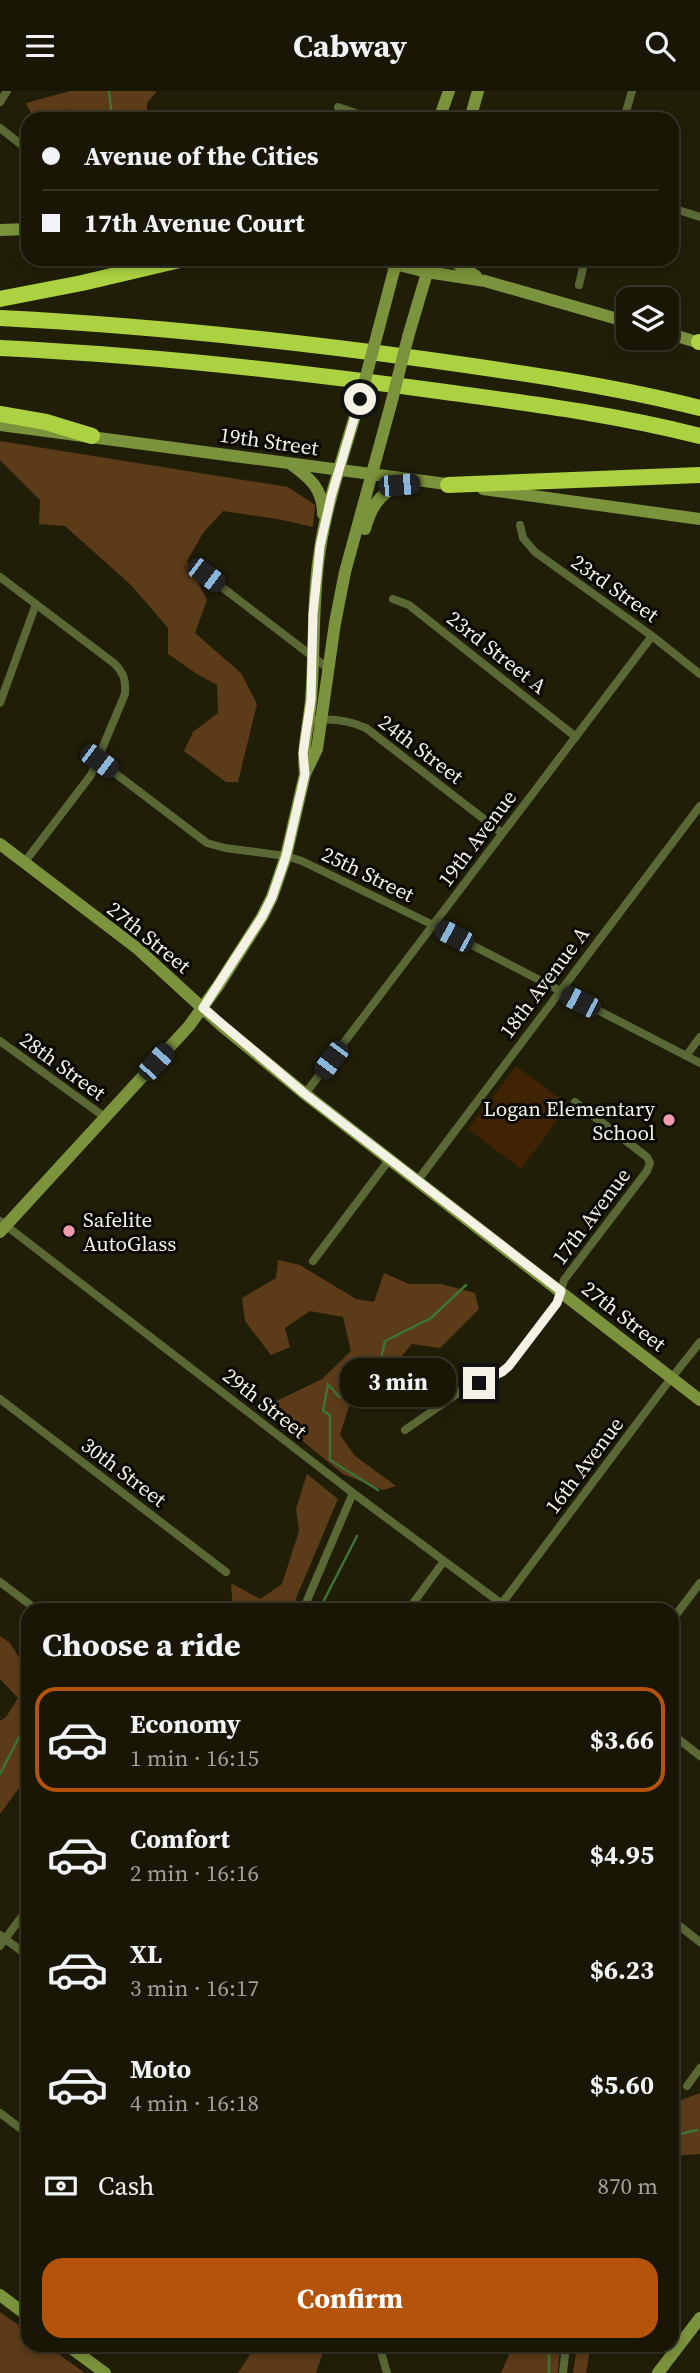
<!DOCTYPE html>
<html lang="en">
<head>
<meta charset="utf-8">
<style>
  body { margin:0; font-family:"Source Serif 4",serif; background:#221f10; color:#f1f3f6; height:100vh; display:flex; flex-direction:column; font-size:26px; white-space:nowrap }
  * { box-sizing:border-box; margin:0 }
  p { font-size:23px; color:#9f9f9b }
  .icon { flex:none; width:38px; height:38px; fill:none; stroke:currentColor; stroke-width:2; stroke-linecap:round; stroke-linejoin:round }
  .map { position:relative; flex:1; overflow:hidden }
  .side { position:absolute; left:21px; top:1512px; width:658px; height:749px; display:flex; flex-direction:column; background:#191606; border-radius:21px; box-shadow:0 4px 10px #0003,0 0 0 2px #373528 }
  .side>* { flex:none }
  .hud { position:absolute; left:21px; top:21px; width:658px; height:154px; border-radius:21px; box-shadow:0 4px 10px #0003,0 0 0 2px #373528; display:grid; align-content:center; height:154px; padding:0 21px; background:#191606 }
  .buttons { position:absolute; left:616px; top:196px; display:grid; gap:14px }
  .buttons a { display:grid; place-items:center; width:63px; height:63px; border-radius:14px; background:#191606; box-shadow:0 4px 10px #0003,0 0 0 2px #373528; font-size:35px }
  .end { position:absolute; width:32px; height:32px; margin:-16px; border:9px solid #f3f2e4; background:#111; box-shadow:0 0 0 4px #111 }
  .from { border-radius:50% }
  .bubble { position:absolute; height:49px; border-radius:21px; background:#191606; box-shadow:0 4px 10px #0003,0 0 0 2px #373528; font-size:23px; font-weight:700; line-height:49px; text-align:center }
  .car { position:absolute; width:21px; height:42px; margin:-21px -10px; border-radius:9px; box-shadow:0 0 5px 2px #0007; background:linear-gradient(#222 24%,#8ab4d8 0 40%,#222 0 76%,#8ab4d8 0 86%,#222 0) }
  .hud b { display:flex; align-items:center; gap:24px; height:66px; font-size:26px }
  .hud b+b { border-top:2px solid #373528 }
  .hud i { width:18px; height:18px; background:#f1f3f6 }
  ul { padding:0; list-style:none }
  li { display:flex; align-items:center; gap:21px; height:105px; margin:0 14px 10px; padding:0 7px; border:4px solid transparent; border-radius:21px }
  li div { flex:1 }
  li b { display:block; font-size:26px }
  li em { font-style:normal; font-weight:700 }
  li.on { border-color:#b45309 }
  li>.icon { width:63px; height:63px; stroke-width:1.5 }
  h2 { padding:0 21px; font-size:32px; line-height:84px }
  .pay { display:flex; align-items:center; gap:18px; height:77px; padding:0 21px; font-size:26px }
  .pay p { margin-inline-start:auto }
  .primary-button { display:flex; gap:14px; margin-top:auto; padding:14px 21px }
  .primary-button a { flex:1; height:80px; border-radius:21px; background:#b45309; color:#fff; font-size:28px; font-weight:700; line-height:80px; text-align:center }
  header { display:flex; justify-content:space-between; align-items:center; height:91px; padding:0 21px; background:#191606; font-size:32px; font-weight:700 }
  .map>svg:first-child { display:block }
  .green { fill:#3f2302 }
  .forest { fill:#5c3b19 }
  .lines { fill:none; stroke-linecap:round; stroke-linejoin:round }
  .stream { stroke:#3c7537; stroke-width:2.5 }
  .street { stroke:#596835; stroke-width:8 }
  .secondary { stroke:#7b933c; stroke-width:12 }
  .highway { stroke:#acd141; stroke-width:16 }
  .secondary-bridge { stroke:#7b933c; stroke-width:12 }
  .route { stroke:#f3f2e4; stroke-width:9 }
  .poi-dot { fill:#f29aad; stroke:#090802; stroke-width:2.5 }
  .labels { text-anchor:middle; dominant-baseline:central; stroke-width:6; stroke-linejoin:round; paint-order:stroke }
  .street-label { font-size:21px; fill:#f3f2e4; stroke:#090802 }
  .poi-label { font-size:21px; fill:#f3f2e4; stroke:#090802; text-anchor:end }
</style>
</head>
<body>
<header><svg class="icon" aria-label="menu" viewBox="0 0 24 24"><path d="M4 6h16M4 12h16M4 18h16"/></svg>Cabway<svg class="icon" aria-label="search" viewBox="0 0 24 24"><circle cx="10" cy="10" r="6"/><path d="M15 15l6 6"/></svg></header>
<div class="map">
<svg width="700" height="2282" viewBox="0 0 700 2282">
  <rect width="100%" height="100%" fill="#211e08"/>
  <path class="green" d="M516,975l53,39 -48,64 -53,-40z"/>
  <path class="forest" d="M70,0h87l-10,12v16h-69l-8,-10 -23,10h-13l-8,-16z
    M0,350l288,46 27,18 -2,22 -36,-8 -54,-8 -20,22 -16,28 20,39 -12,33 46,40 16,31 -19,78h-12l-42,-31 9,-19 25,-19 -1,-28 -20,-11 -29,-20v-26l-36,-42 -67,-60 -26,-2 1,-24 -40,-40z
    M278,1169l22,5 56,34 18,3 10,-29 25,11h32l34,9 4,16 -39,39 -28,-4 -26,30 -36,29 -10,32 15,21 41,30 -13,4 -40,-16 -81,-66 60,-29 29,-28 -8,-34 -33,-6 -25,17 5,19 -19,8 -26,-34 -3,-23 34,-20z
    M307,1383l31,25 -47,111h-58l-2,-27 29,16 22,-15 17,-53 -3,-22z
    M0,1545l10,7 18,29v90l-9,26 -19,26v-93l6,-4 12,-19 -18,-19z
    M700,2002v61l-28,2v-56l4,2z
    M0,2221l28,20v13h18l39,28h-85z
    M256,2254h65l1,10 -6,18h-78z
    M513,2254h47l-2,28h-57z
    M577,2254h14l-5,28h-13z"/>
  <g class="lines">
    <path class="stream" d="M109,0l3,28
      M378,1399l-48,-30v-45l-7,-4 5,-27 11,13 27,-32 14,-3 5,-21 46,-23 35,-33
      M319,1519l38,-74
      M0,1683l28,-54
      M672,2045l25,-6
      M549,2282v-28"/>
    <path class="street" d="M0,11l7,-11
      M338,16l35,12
      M624,28l8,-28
      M0,37l28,22
      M672,117l28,9
      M579,194l6,-26
      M520,434l3,13 12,14 117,84 48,38
      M206,484l123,94
      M0,486l115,87c9,10 11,16 10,30l-34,81 -67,88
      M393,508l16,6 167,132
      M0,612l36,-99
      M308,630c19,-3 40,-1 58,7l136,105
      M99,670l108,82 18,5 61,8 16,5 131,64 267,138
      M0,950l106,77
      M686,965l14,-19
      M305,1003l347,-458
      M418,1089l282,-374
      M0,1130l353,272 157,117
      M313,1170l76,-101
      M0,1308l226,173
      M405,1339l56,-39 45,-22 51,-66 7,-23 83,-109 3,-8 -3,-6 -72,-55
      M0,1491l37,28
      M303,1519l50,-117
      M408,1519l36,-49
      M497,1519l165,-220 38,-48
      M672,1529l28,-37
      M672,1643l28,22
      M672,1829l28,22
      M0,1844l28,21
      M0,1855l28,-38
      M687,1995l13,-18
      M0,2022l28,21
      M379,2254l8,28
      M563,2282l3,-28"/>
    <path class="secondary" d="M439,28l10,-28
      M470,28l8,-28
      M0,139l28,-1
      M374,168l53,13 58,9 143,41
      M450,168l26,17
      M378,240l19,-72
      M667,242l33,10
      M408,246l23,-78
      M0,334l454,60
      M292,374c18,13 31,24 31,49
      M483,398l217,30
      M365,438c7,-26 19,-43 48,-45
      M305,682c-3,-27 4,-48 6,-74 4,-51 1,-100 9,-150 8,-51 26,-101 40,-150
      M0,753l138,105 84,77 83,68 395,306
      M0,1141l189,-206 29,-40 44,-69 10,-20 14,-41 19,-82 12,-25 18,-126 10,-51 46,-168
      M0,2204l28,21
      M67,2254l38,28
      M658,2282l42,-55"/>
    <path class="highway" d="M0,208l82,-16 102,-24
      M0,227c141,7 283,22 423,41 93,13 186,26 277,49
      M699,251h1
      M0,257c147,7 293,23 438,43 88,12 176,23 262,45
      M0,323l46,8 46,14
      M448,394l252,-10"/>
    <path class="secondary-bridge" d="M360,308l18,-68
      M391,313l17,-67"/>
  </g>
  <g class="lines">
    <path class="route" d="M360,308l-29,98 -11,49 -7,68 -2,86 -8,53 2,21 -19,82 -14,41 -10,20 -59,91 102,86 256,197 -4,12 -48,63 -7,6 -23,11"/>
  </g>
  <g class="poi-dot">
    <circle cx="669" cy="1029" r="7"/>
    <circle cx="69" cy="1140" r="7"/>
  </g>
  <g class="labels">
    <g class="street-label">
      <text transform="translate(269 350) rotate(8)">19th Street</text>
      <text transform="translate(615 497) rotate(35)">23rd Street</text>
      <text transform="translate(497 561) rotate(38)">23rd Street A</text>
      <text transform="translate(421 658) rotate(37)">24th Street</text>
      <text transform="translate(477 747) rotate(-53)">19th Avenue</text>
      <text transform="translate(368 783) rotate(26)">25th Street</text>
      <text transform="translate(149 846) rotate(39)">27th Street</text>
      <text transform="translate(544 891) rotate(-53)">18th Avenue A</text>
      <text transform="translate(63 975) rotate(36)">28th Street</text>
      <text transform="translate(591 1125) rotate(-53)">17th Avenue</text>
      <text transform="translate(624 1225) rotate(38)">27th Street</text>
      <text transform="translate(265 1312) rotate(38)">29th Street</text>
      <text transform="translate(584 1374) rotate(-53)">16th Avenue</text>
      <text transform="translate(124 1381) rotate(37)">30th Street</text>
    </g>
    <g class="poi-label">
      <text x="655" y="1017">Logan Elementary<tspan x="655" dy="24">School</tspan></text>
      <text x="83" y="1128" text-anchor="start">Safelite<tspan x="83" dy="24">AutoGlass</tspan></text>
    </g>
  </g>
</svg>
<div class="buttons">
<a><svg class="icon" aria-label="layers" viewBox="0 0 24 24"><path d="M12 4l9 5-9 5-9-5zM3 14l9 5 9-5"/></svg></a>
</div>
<i class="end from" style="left:360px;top:308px"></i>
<i class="end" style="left:479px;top:1292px"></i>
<div class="bubble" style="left:340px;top:1267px;width:116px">3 min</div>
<i class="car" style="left:399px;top:394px;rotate:85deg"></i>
<i class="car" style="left:206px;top:484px;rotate:127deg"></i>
<i class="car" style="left:99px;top:670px;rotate:127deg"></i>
<i class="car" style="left:454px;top:845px;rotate:298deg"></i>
<i class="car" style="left:580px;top:911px;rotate:297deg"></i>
<i class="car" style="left:331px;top:969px;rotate:217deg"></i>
<i class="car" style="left:156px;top:971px;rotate:42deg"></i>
<div class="hud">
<b><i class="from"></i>Avenue of the Cities</b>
<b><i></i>17th Avenue Court</b>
</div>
<section class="side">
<h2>Choose a ride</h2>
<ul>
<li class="on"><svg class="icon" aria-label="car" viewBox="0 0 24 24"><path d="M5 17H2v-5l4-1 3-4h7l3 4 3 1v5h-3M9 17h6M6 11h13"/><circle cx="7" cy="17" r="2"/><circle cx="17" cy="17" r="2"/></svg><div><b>Economy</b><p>1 min · 16:15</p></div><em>$3.66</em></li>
<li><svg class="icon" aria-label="car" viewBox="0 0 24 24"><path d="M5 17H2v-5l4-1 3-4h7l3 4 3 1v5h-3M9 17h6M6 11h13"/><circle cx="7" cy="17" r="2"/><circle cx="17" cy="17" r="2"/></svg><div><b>Comfort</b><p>2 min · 16:16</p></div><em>$4.95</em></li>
<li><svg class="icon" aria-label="car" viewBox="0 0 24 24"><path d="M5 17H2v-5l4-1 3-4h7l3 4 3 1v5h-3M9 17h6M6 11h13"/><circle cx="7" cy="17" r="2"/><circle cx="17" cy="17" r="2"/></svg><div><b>XL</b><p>3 min · 16:17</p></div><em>$6.23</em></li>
<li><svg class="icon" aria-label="car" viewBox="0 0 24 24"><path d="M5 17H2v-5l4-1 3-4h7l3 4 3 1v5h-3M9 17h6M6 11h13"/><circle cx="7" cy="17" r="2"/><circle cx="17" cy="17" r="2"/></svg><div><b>Moto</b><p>4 min · 16:18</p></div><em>$5.60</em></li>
</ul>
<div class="pay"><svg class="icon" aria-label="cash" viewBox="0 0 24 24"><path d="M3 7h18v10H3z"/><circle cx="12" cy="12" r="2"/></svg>Cash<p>870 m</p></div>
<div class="primary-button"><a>Confirm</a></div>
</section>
</div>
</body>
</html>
